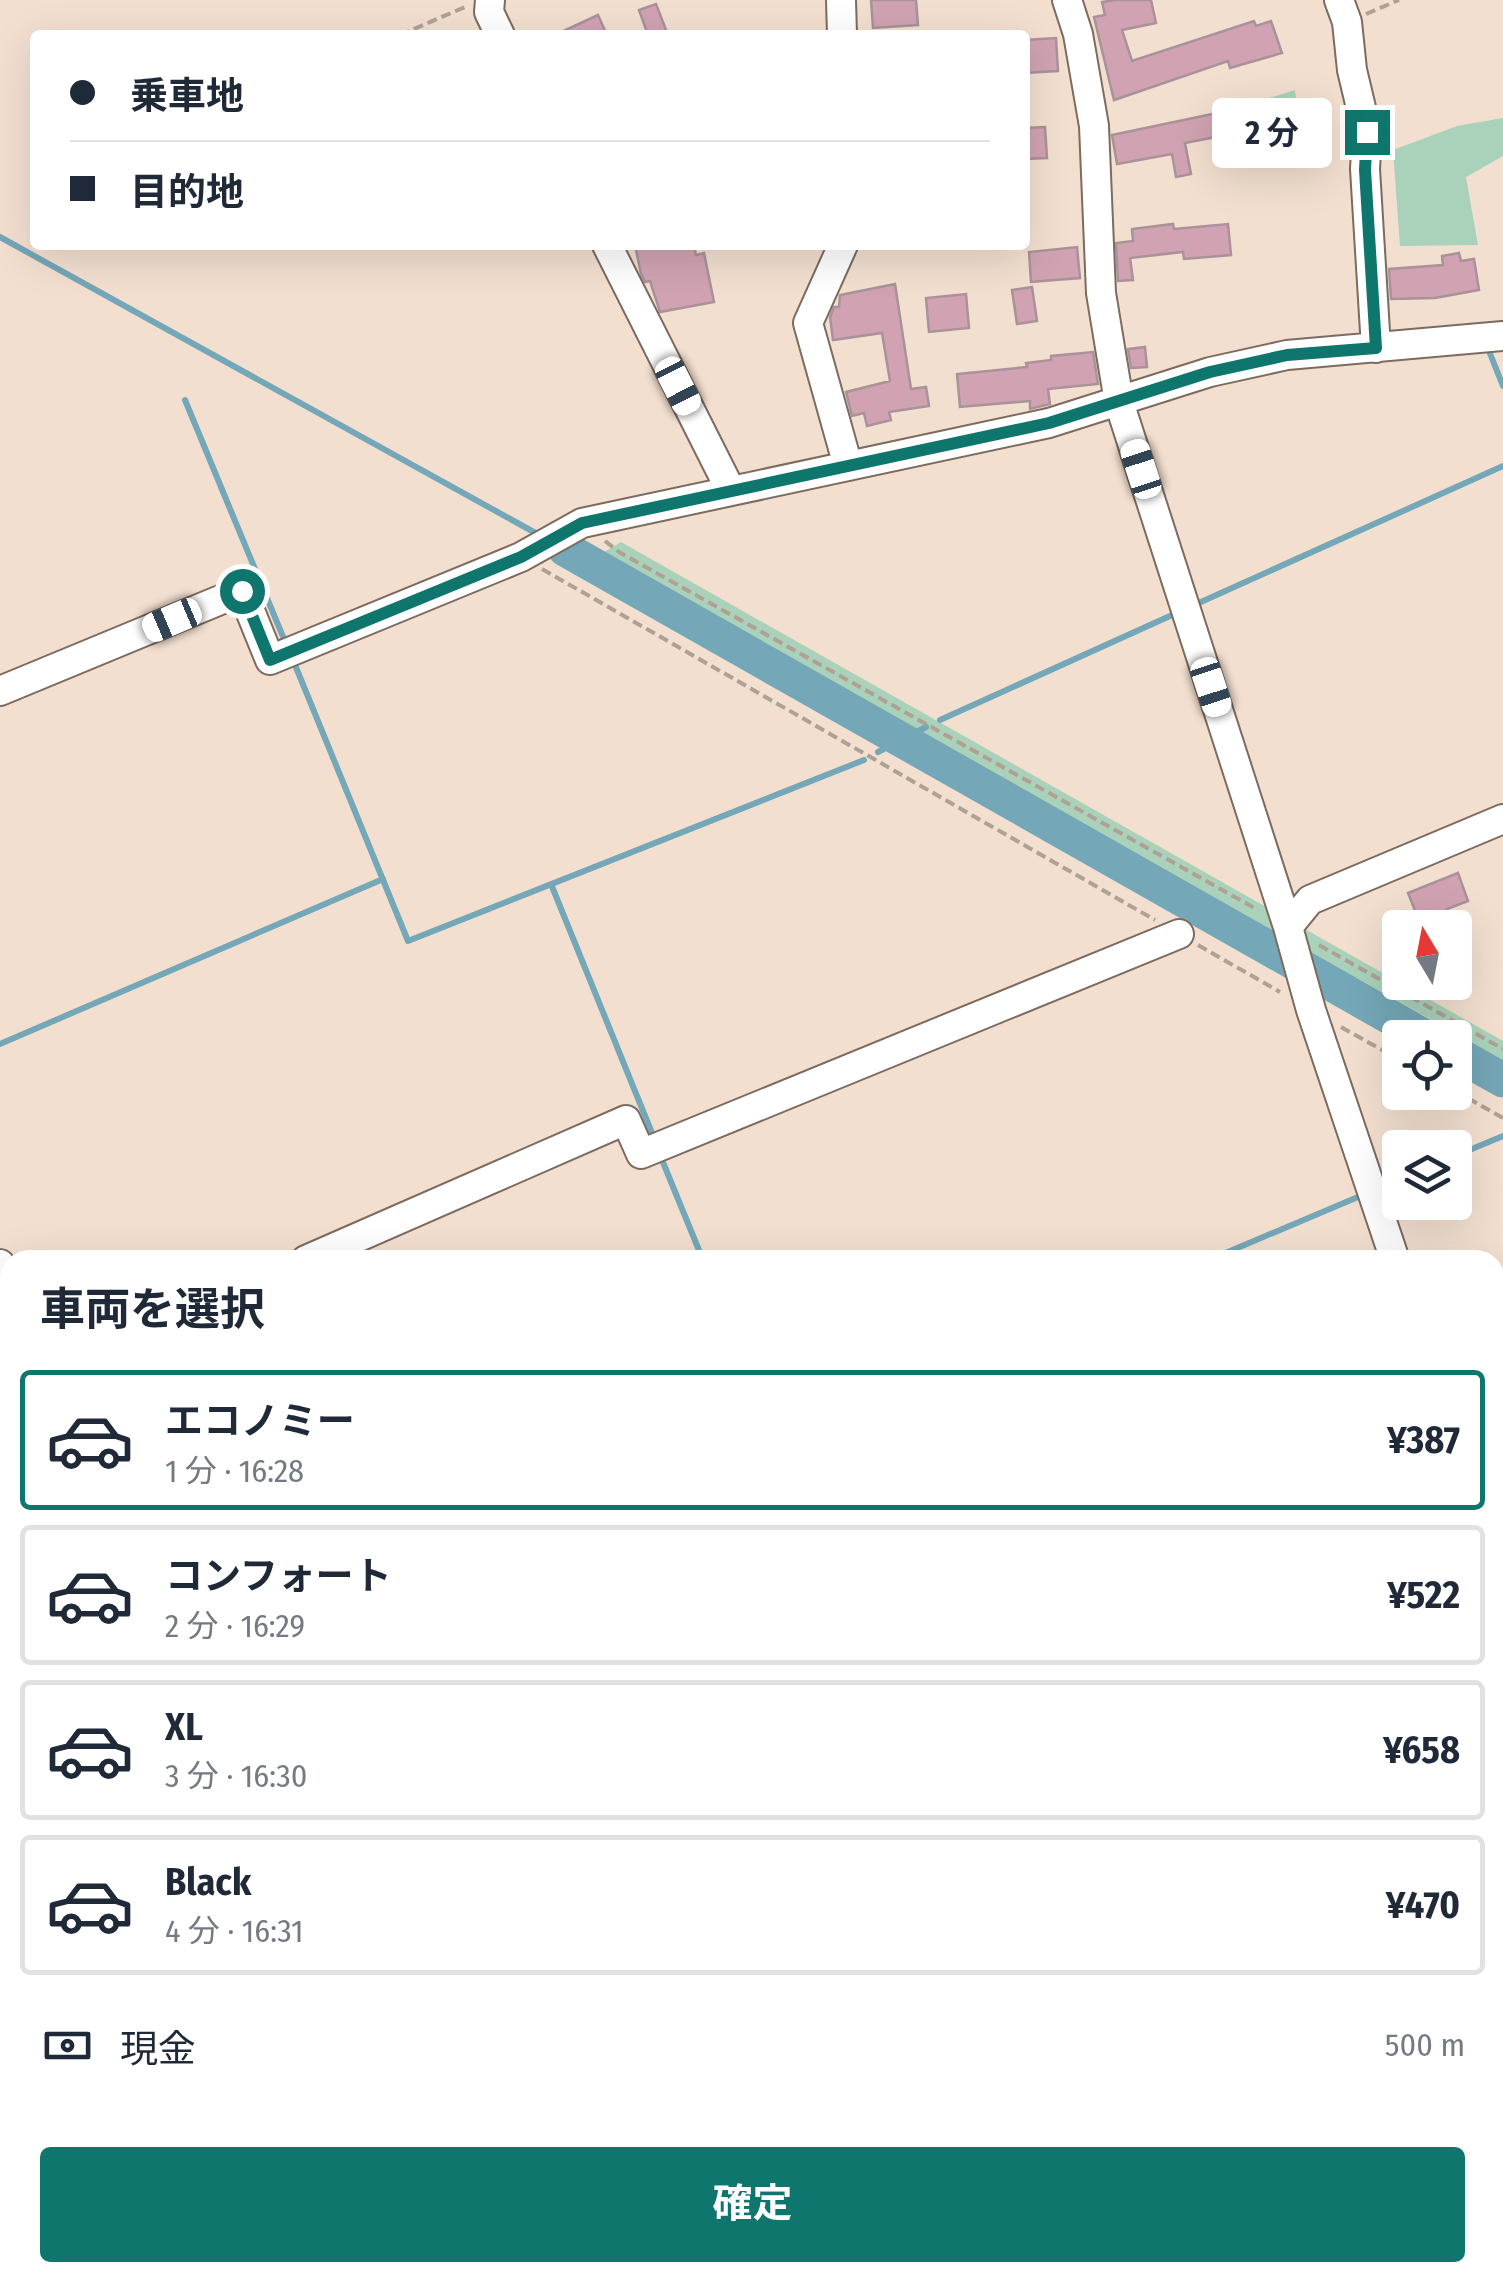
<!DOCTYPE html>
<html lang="ja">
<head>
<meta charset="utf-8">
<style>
  body { margin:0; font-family:"Fira Sans Condensed","Noto Sans JP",sans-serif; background:#f2f2f3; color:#1f2937; height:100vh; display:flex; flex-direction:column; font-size:38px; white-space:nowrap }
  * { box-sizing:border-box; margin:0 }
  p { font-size:32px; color:#747a83 }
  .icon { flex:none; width:55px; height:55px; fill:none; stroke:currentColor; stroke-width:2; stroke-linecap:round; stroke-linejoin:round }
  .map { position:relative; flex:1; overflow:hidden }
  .details { position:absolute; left:0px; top:1250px; width:1505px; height:1032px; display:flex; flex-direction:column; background:#fff; border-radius:30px 30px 0 0; box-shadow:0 10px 40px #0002 }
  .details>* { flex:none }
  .banner { position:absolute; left:30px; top:30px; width:1000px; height:220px; border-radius:10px; box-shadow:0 10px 40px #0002; display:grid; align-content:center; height:220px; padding:0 40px; background:#fff }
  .needle { width:65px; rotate:350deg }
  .fabs { position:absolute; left:1382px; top:910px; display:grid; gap:20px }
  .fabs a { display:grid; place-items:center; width:90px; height:90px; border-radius:10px; background:#fff; box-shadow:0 10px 40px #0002; font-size:50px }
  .end { position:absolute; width:45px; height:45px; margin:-22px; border:12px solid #0f766e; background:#fff; box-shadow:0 0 0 5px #fff }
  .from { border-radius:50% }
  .bubble { position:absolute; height:70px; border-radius:10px; background:#fff; box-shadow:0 10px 40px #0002; font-size:32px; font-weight:700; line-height:70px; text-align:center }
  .car { position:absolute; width:30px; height:60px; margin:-30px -15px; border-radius:12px; box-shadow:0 0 8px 2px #0007; background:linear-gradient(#fff 24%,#345 0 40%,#fff 0 76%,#345 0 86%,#fff 0) }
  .banner b { display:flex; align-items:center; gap:35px; height:95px; font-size:38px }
  .banner b+b { border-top:2px solid #e0e1e3 }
  .banner i { width:25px; height:25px; background:#1f2937 }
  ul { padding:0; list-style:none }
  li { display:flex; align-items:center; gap:30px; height:140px; margin:0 20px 15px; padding:0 20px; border:5px solid #e0e1e3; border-radius:10px }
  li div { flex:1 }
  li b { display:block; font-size:38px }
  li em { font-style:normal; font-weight:700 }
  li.on { border-color:#0f766e }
  li>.icon { width:90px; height:90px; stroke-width:1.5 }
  h2 { padding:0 40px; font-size:45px; line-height:120px }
  .pay { display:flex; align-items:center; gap:25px; height:110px; padding:0 40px; font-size:38px }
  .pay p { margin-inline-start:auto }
  .button { display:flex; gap:20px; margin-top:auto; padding:20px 40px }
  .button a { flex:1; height:115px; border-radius:10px; background:#0f766e; color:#fff; font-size:40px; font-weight:700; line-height:115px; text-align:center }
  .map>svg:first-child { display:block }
  .green { fill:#aad2bb }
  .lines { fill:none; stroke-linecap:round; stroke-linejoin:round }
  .stream { stroke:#74a7b7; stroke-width:6 }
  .river { stroke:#74a7b7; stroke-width:35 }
  .building { fill:#d1a3b2; stroke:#a99299; stroke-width:2.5 }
  .minor-casing { stroke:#7c6b5e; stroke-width:32 }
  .path { stroke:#b0a195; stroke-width:4; stroke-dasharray:10 5; stroke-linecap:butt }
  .minor { stroke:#fff; stroke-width:28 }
  .route { stroke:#0f766e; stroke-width:12 }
</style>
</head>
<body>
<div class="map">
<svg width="1503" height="2281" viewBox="0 0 1503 2281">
  <rect width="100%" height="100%" fill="#f2dfd0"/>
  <path class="green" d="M1295,90l6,54 -24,9 -8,-55z
    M1503,118v38l-37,21 12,68 -78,1 -7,-96 64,-24z
    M621,542l882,499v19l-902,-506z"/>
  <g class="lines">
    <path class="stream" d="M0,237l541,299
      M1489,351l14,35
      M185,400l101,244
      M1192,606l311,-140
      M293,660l115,281 456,-181
      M940,720l241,-109
      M878,752l48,-25
      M551,884l103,254
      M0,1044l383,-165
      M660,1155l43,105
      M1455,1156l48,-20
      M1381,1187l19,-8
      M1209,1260l156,-66
      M0,1744l10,-4
      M0,2099l10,24
      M73,2272l4,9
      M620,2272l4,9"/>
    <path class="river" d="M565,549l862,489
      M1455,1053l48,27"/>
  </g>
  <path class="building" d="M871,0h45l2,25 -45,3z
    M1115,0h36l5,23 -34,7 10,31 122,-40 2,5 15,-5 11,32 -52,15 -2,-7 -114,39 -20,-83 11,-2 -3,-13z
    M656,4l12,31h-20l-9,-25z
    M598,15l9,20h-52z
    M1056,38l2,33 -33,2v-33z
    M1217,113l4,23 -36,7 6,31 -15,3 -4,-23 -55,10 -5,-29z
    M1045,127l2,31 -22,1v-31z
    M1173,224l1,5 54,-5 3,31 -47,4 -1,-7 -53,6 3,22 -15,1 -2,-38 17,-2 -1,-12z
    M635,245h59l2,10 8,-2 10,49 -54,10 -10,-31 -5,1 -4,-8z
    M1077,247l3,31 -49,4 -2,-30z
    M1459,253l2,8 13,-2 5,31 -44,8 -44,1 -2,-30 54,-4 -1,-9z
    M895,284l16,105 15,-2 3,19 -40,6 2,8 -24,6 -3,-13 -12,3 -6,-24 44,-11 -8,-48 -49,7 -3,-23 4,-10h5l1,-12z
    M1032,287l5,34 -20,3 -5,-34z
    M966,294l3,34 -40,4 -3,-34z
    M1145,347l2,20 -16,1 -3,-19z
    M1093,352l5,32 -50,5 2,15 -20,5v-8l-70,6 -3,-33 70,-7 -1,-4 25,-3v-4z
    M1458,873l10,28 -21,8 7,19h-32l-14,-35z"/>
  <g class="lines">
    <g class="minor-casing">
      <path id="minor" d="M490,0l-1,12 11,23
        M841,0l1,35
        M1067,0l11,34 16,92 7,167 18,109 169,525 23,83 84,250
        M1339,0l8,22 5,48 15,63 -2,36 11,179
        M607,245l124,246
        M843,245l-35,78 40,143
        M0,691l242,-100 28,69 251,-103 61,-34 467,-100 161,-51 77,-17 216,-19
        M1288,927l22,-27 193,-81
        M306,1260l320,-140 15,34 538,-220
        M0,1264l10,28
        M0,1394l10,-5
        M1495,1473l8,-3
        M0,1560l10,-3
        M1495,1561l8,23
        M0,1726l10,-5
        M0,2089l10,-4
        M1503,2143l-8,3 8,18
        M412,2272l4,9
        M1165,2281l21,-9"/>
    </g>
    <path class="path" d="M1366,14l33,-14
      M400,35l65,-28
      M605,541l14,11 639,358
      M542,569l613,351
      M1198,945l82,47
      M1319,945l184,104
      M1341,1027l59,33
      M1455,1091l48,27"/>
    <use href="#minor" class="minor"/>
  </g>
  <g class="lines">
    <path class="route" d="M242,591l28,69 251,-103 61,-34 467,-100 161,-51 77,-17 89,-7 -11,-178 2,-38"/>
  </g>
</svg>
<div class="fabs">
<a><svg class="needle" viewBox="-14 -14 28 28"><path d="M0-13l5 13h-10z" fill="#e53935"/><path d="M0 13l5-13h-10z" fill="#747a83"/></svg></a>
<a><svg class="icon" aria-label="locate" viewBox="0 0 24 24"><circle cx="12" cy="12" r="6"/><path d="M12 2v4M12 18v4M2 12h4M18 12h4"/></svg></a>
<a><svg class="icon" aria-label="layers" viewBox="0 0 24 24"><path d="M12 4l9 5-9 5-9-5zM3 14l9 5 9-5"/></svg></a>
</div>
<i class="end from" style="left:242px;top:591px"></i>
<i class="end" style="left:1367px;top:132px"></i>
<div class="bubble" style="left:1212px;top:98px;width:120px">2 分</div>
<i class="car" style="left:678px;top:386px;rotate:153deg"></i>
<i class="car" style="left:1141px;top:469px;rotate:342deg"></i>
<i class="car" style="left:172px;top:620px;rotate:247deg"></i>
<i class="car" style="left:1211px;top:687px;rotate:162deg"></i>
<div class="banner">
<b><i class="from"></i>乗車地</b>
<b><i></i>目的地</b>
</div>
<section class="details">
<h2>車両を選択</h2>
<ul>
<li class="on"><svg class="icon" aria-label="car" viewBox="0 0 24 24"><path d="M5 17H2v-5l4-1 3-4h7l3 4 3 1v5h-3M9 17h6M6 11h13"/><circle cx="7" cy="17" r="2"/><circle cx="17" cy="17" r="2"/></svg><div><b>エコノミー</b><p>1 分 · 16:28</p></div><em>¥387</em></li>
<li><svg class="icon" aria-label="car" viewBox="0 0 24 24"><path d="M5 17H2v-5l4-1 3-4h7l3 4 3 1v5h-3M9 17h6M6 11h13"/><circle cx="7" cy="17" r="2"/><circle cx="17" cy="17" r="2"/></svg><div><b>コンフォート</b><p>2 分 · 16:29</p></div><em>¥522</em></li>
<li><svg class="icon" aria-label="car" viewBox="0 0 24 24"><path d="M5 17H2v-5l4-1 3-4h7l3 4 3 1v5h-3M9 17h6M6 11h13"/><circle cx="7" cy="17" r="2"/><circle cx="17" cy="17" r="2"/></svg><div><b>XL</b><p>3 分 · 16:30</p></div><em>¥658</em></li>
<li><svg class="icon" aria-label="car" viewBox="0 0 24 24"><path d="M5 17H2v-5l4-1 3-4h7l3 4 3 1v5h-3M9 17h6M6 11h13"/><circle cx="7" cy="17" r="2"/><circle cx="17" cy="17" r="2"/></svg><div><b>Black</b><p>4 分 · 16:31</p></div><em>¥470</em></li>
</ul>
<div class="pay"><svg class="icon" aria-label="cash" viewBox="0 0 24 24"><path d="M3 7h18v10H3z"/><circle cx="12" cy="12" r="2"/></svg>現金<p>500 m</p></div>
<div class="button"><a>確定</a></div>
</section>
</div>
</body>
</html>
